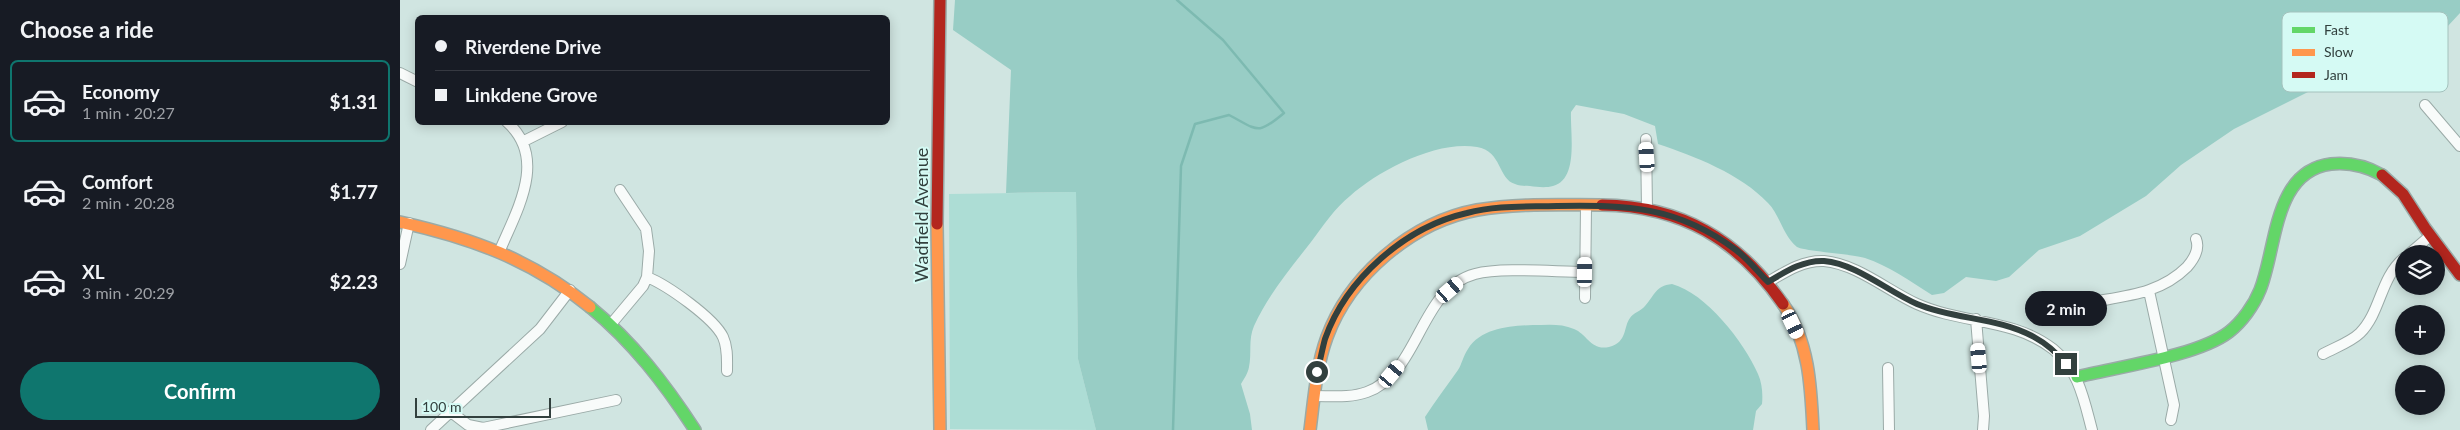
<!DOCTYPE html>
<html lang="en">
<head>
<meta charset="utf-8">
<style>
  body { margin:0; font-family:Lato,sans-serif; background:#242831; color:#f1f3f6; height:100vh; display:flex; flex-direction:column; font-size:19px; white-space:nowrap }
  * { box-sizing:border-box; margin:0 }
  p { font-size:16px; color:#9ea1a6 }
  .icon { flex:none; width:28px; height:28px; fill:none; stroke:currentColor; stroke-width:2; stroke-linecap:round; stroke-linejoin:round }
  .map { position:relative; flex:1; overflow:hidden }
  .side { display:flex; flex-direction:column; background:#171b24; width:400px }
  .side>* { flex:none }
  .hud { position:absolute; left:15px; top:15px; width:475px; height:110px; border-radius:8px; box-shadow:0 2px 12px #0003; display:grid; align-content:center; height:110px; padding:0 20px; background:#171b24 }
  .controls { position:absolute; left:1995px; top:245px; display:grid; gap:10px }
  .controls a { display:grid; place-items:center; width:50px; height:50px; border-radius:50%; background:#171b24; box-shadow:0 2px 12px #0003; font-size:25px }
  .scale { position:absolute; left:15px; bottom:12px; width:136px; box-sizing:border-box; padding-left:5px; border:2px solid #32403e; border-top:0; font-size:14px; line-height:18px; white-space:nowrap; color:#32403e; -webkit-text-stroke:4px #d5faf4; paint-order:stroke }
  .end { position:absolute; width:22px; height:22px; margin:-11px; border:6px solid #32403e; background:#fff; box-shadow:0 0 0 2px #fff }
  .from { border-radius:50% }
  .bubble { position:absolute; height:35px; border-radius:18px; background:#171b24; box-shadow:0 2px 12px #0003; font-size:16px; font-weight:700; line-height:35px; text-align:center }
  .car { position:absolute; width:15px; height:30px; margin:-15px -8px; border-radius:6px; box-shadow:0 0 4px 1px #0007; background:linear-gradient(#fff 24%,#345 0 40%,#fff 0 76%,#345 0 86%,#fff 0) }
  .hud b { display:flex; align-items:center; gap:18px; height:48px; font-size:19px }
  .hud b+b { border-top:1px solid #363941 }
  .hud i { width:12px; height:12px; background:#f1f3f6 }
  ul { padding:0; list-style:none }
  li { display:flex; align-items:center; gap:15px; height:82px; margin:0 10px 8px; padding:0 10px; border:2px solid transparent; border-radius:8px }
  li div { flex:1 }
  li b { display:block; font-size:19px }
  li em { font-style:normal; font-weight:700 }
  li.on { border-color:#0f766e }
  li>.icon { width:45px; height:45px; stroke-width:1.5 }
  h2 { padding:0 20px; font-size:22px; line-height:60px }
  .primary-button { display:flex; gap:10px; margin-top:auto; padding:10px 20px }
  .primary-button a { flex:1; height:58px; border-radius:30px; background:#0f766e; color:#fff; font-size:20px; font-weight:700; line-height:58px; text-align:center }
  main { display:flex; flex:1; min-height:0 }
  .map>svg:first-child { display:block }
  .green { fill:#adddd5 }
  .forest { fill:#98cdc5 }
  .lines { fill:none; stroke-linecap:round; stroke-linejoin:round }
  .stream { stroke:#7dbab1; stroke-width:2.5 }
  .street-casing { stroke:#9aaaa7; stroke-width:12 }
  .fast-casing { stroke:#9aaaa7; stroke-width:14 }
  .slow-casing { stroke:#9aaaa7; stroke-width:14 }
  .jam-casing { stroke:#9aaaa7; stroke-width:14 }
  .street { stroke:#f8fbfa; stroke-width:10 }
  .fast { stroke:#63d668; stroke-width:11 }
  .slow { stroke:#ff974d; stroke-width:11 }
  .jam { stroke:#b3261e; stroke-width:11 }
  .route { stroke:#32403e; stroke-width:6 }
  .labels { text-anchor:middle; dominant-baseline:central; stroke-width:4; stroke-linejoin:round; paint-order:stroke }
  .street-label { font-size:18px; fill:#32403e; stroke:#d5faf4 }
  .key { fill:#d5faf4; stroke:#a4c2bd; stroke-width:1 }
  .key-label { font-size:14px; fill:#32403e }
</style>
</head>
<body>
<main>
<section class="side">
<h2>Choose a ride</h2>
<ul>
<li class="on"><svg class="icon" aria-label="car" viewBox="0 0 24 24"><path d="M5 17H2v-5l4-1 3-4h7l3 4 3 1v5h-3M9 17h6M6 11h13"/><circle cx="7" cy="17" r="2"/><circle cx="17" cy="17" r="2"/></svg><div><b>Economy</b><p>1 min · 20:27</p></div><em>$1.31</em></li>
<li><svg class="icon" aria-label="car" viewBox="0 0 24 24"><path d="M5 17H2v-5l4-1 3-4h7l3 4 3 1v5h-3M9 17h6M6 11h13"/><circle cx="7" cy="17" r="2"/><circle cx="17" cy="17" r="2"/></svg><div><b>Comfort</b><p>2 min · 20:28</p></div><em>$1.77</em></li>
<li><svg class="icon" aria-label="car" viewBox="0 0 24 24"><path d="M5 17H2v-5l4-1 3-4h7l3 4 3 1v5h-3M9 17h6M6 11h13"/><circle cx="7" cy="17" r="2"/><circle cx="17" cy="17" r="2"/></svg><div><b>XL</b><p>3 min · 20:29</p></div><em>$2.23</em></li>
</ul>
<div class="primary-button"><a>Confirm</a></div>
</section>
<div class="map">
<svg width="2060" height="430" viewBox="0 0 2060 430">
  <rect width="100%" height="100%" fill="#d0e5e1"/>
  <path class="green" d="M676,192l2,167 18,71 -146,-1 -1,-235z"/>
  <path class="forest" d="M555,0h1505v13l-13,14 -25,8 -25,11 -20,17 -39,14 -104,52 -53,36 -35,31 -66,40 -41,14 -30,27 -13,4 -30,-4 -22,16 -12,2c-22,-14 -43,-29 -67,-37 -13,-4 -62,-7 -68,-11 -14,-11 -17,-32 -29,-44 -27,-29 -74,-47 -110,-59l-3,-18 -31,-12 -48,-9 -5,7c-1,21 8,67 -18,74 -7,2 -16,1 -23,0 -5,0 -10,0 -15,-2 -17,-5 -13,-33 -38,-37 -40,-7 -98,23 -127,49 -15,12 -27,30 -39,46 -21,27 -43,53 -57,84 -6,14 -2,27 -5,41 -1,6 -5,12 -8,17l9,30 2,16h-156l-18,-71 -2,-167 -70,1 5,-123 -58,-40z
    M1272,284c34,9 72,58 86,90 4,9 5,20 4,30l-6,7 -3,19h-325l-3,-13c10,-16 22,-31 33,-47 4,-6 5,-14 10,-21 13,-21 42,-23 65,-24 14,0 28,-2 41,4 13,5 17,22 35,18 19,-5 14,-20 21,-29 3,-5 11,-7 15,-12 10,-11 10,-20 27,-22z"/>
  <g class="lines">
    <path class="stream" d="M773,430l8,-264 14,-42 34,-9c29,15 28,21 55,-2l-61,-73 -46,-40"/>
    <g class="street-casing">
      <path id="street" d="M0,73l18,9
        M2025,105l35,41
        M1246,139l1,70
        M124,141l38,-19
        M100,250c17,-40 48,-92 7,-128
        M2009,254l21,-18
        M0,264l9,-41
        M247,277c20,8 67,41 76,60 5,11 4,23 4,34
        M1368,282c17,-10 35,-22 56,-21 33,3 64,30 93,43 45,20 96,14 136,45 26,21 31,51 39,81
        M1749,291l25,114 -3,15
        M1185,298l1,-92
        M1682,304c38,-8 76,-8 105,-37 7,-8 13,-18 9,-28
        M1576,319l8,97 -1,14
        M212,323l31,-37 4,-9 2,-26 -3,-22 -26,-39
        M1923,354c11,-6 28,-12 37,-21 21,-21 20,-55 44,-75
        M1488,368l1,62
        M915,396c17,0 36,2 52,-4 53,-19 52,-103 108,-118 26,-7 81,-2 110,-2
        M51,412l17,13 15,3 133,-28
        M31,430l109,-101 30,-39"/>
    </g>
    <g class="fast-casing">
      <path id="fast" d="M190,307c43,35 75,77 105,123
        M1677,377c40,-10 121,-21 152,-45 13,-10 25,-27 31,-42 17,-42 13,-119 71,-126 19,-2 35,2 51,11"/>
    </g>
    <g class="slow-casing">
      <path id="slow" d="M0,222c72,16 132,38 190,85
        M537,224l3,206
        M1383,304c26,37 28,82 30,126
        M910,430c4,-31 6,-63 17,-93 23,-62 85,-115 150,-127 40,-7 84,-5 125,-5"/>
    </g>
    <g class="jam-casing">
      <path id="jam" d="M1982,175l21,19 22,34 35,47
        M1202,205c79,1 136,34 181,99
        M537,224l3,-224"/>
    </g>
    <use href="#street" class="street"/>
    <use href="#fast" class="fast"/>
    <use href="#slow" class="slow"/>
    <use href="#jam" class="jam"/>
  </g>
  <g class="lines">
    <path class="route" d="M917,372c3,-10 5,-22 8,-33 21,-60 80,-112 142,-126 29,-8 60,-6 90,-7 71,-1 120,0 179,44 12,9 22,22 32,32 17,-10 35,-22 56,-21 33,3 63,30 93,43 38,16 81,13 117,33 13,7 23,16 32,27"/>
  </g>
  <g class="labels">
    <g class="street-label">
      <text transform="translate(521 215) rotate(-90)">Wadfield Avenue</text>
    </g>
  </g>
  <rect x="1882" y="12" width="166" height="80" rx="8" class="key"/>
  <rect x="1892" y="27" width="23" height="6" fill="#63d668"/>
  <rect x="1892" y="49" width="23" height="7" fill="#ff974d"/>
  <rect x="1892" y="72" width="23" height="6" fill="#b3261e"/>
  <g class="key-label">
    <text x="1924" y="35">Fast</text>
    <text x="1924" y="57">Slow</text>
    <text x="1924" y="80">Jam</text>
  </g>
</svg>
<div class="controls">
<a><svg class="icon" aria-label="layers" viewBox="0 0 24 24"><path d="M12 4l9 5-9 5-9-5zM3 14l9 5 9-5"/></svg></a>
<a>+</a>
<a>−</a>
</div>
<div class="scale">100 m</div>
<i class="end from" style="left:917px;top:372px"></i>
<i class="end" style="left:1666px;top:364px"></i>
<div class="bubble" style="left:1625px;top:291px;width:82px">2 min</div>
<i class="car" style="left:1247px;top:157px;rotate:356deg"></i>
<i class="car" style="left:1185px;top:272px;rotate:1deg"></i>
<i class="car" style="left:1050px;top:290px;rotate:49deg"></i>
<i class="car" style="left:1393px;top:324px;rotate:155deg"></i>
<i class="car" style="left:1579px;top:358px;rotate:355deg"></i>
<i class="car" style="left:992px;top:374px;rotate:40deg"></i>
<div class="hud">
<b><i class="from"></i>Riverdene Drive</b>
<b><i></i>Linkdene Grove</b>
</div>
</div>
</main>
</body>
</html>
